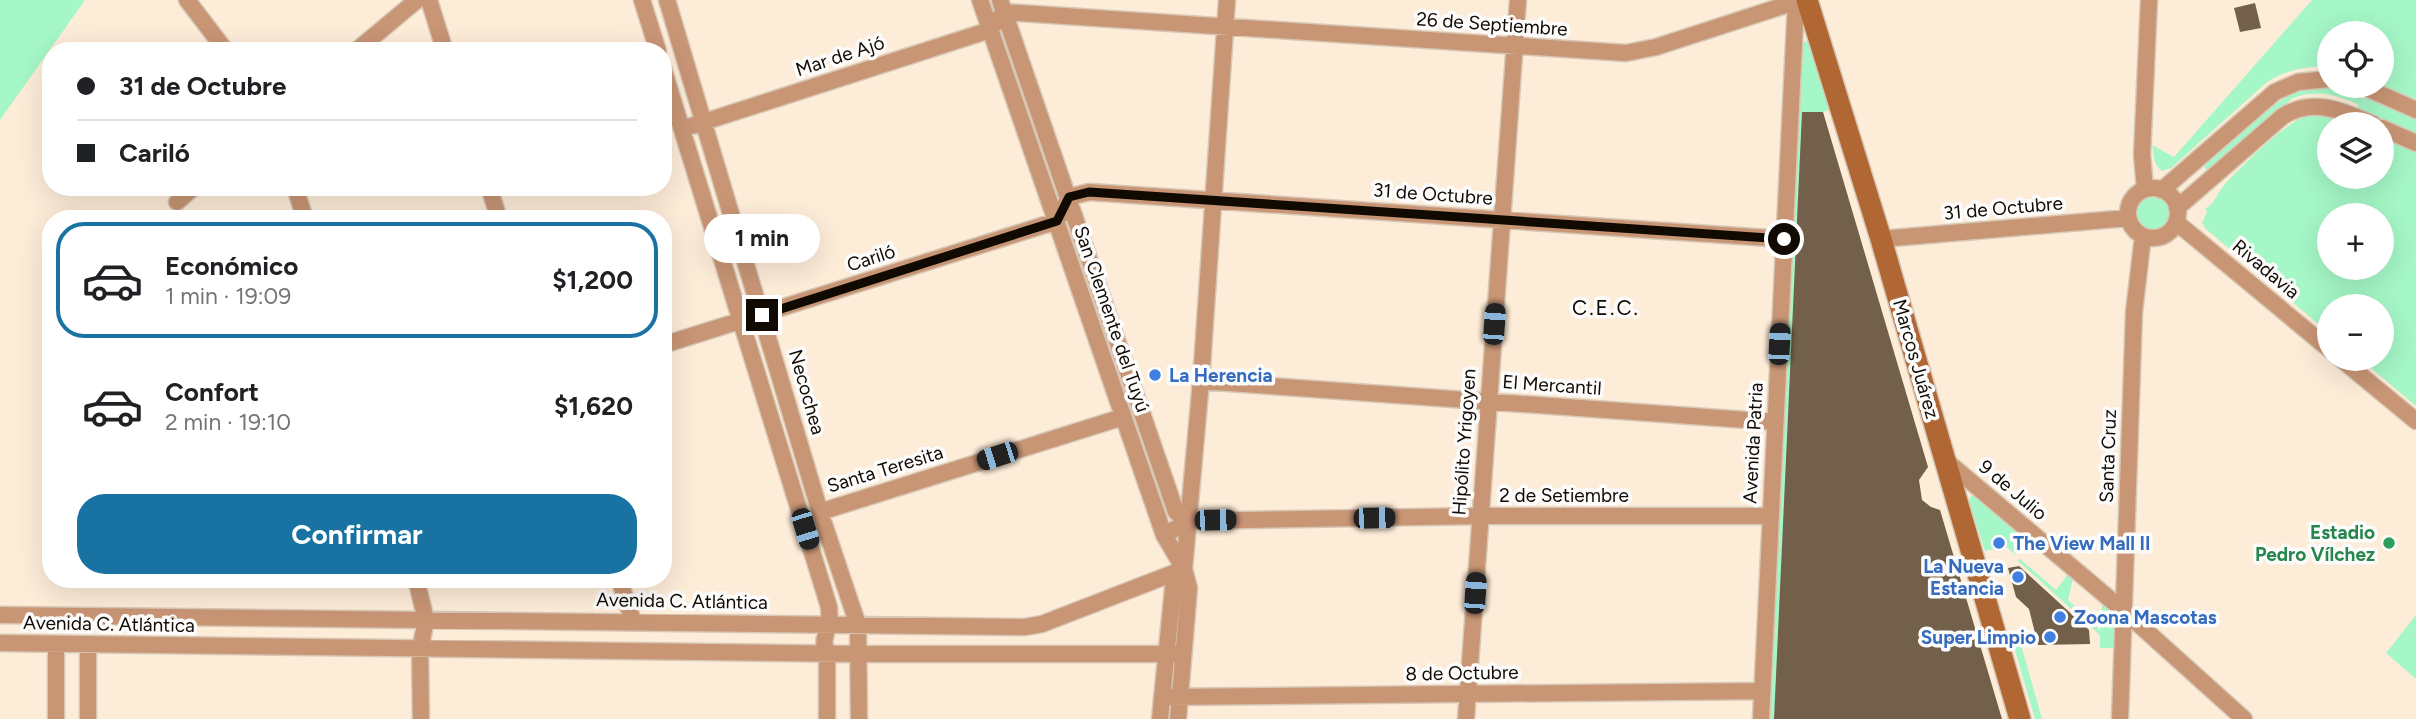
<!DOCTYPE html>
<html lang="es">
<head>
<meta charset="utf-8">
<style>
  body { margin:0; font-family:Figtree,sans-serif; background:#f6f6f6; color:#202124; height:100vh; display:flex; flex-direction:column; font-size:26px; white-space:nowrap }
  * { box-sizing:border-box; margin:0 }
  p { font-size:23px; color:#757577 }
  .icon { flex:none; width:38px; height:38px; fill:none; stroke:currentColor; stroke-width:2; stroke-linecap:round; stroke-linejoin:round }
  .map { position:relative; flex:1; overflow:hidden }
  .panel { position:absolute; left:42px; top:210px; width:630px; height:378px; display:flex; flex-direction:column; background:#fff; border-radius:28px; box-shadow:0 7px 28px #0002 }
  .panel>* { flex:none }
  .top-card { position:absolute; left:42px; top:42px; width:630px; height:154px; border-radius:28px; box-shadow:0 7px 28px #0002; display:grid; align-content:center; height:154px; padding:0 35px; background:#fff }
  .controls { position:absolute; left:2317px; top:21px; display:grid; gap:14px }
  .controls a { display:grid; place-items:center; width:77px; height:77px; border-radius:50%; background:#fff; box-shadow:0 7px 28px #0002; font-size:35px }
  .end { position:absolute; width:32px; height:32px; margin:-16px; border:9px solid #110a03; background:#fff; box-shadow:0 0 0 4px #fff }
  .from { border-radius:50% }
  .bubble { position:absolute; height:49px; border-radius:24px; background:#fff; box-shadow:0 7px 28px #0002; font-size:23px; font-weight:700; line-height:49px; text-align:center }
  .car { position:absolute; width:21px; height:42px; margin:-21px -10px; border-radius:9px; box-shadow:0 0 5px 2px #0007; background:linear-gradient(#222 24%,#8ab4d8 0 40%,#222 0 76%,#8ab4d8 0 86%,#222 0) }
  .top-card b { display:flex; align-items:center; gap:24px; height:66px; font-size:26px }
  .top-card b+b { border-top:2px solid #e0e0e0 }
  .top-card i { width:18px; height:18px; background:#202124 }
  ul { padding:12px 0 0; list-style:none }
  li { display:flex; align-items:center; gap:21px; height:116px; margin:0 14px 10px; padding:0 21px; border:4px solid transparent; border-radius:28px }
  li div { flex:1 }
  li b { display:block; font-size:26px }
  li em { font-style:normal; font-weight:700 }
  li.active { border-color:#1973a2 }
  li>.icon { width:63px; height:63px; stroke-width:1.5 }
  .cta { display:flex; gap:14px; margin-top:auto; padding:14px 35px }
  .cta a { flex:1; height:80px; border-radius:28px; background:#1973a2; color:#fff; font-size:28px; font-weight:700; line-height:80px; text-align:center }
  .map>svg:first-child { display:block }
  .green { fill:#a5f7c7; fill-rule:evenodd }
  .building { fill:#72604a }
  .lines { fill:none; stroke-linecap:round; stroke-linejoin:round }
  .street-casing { stroke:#d7c8b6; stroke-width:19 }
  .secondary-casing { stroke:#d7c8b6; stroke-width:24 }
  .street { stroke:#c89575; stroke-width:16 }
  .secondary { stroke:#b06734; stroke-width:21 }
  .route { stroke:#110a03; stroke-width:9 }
  .shop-dot { fill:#3f7fe0; stroke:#fcfcfc; stroke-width:2.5 }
  .leisure-dot { fill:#2e9e5b; stroke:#fcfcfc; stroke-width:2.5 }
  .labels { text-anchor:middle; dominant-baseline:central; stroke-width:7; stroke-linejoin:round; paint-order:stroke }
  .street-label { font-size:19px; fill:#110a03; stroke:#fcfcfc }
  .shop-label { font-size:19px; font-weight:bold; fill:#366cbe; stroke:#fcfcfc; text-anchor:start }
  .leisure-label { font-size:19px; font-weight:bold; fill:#27864d; stroke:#fcfcfc; text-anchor:end }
  .neighbourhood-label { font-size:21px; letter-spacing:2px; fill:#110a03; stroke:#fcfcfc }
</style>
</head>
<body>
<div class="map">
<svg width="2416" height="719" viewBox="0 0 2416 719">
  <rect width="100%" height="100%" fill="#fdecd8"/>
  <path class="green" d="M0,0h85l-85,120z
    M2312,0h104v406l-56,-47h22v-53h-53v27l-123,-104 -4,-6 5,-11 -2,-3c10,-5 13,-18 20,-25 17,-18 63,-65 85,-69 14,-2 25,3 37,8l12,-18c-22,-10 -41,-16 -66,-7l-86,72 -4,-5c18,-15 36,-30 53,-45 41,-35 56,-42 108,-21l9,-13h9v-53h-53v33c-24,1 -42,3 -63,17l-95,85 -9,3c-9,-6 -8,-17 -10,-26l22,12zM2329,124h53v53h-53zM2329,215h53v53h-53z
    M1806,41l3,2 20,67 -6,2 -49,607h-4l29,-607 4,-69z
    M2137 213a16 16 0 1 1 32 0a16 16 0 1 1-32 0Z
    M1976,495l39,32 1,28 -11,-9 -20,5 -16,-50 2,-5z
    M2020,559l36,31 12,-16 5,4 -5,22 32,30 2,-25c18,14 13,23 12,43h-14v-13l-83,-75z
    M2416,615v64l-30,-26z
    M2021,645l21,74h-7l-21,-72z"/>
  <path class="building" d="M2255,3l6,25 -21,4 -6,-24z
    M1802,112h21l105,355 -9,13 3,20 9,7 9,3 62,209h-228z
    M2019,566l70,64 1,14 -52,1 -9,-36 -13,-12 -8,-29z"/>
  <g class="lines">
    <g class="street-casing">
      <path id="street" d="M187,0l39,51
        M429,0l16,51
        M642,0l16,51
        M667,0l153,512 38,113 1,94
        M980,0l184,535 20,34
        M1000,0l176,512 13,9
        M356,51l61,-51
        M663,68l166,539c0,5 1,13 0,18 -4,12 -7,16 -2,29v65
        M2362,86l54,24
        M2382,128l34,15
        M682,129l308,-99 14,-18 622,41 30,-6 145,-47
        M295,187l10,32
        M489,187l10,32
        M2128 213a25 25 0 1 1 50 0a25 25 0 1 1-50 0Z
        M2145,189l-3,-34 7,-155
        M2162,190l113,-98 23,-10 31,-3
        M177,202l17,-15
        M2177,208l106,-92c31,-19 59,-5 90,8
        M2176,222l153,127
        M1881,239l247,-21
        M663,345l394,-124 12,-24 20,-5 695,47
        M2341,359l75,62
        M1201,381l574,41
        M1944,459l180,152 120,108
        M820,512l303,-95
        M1164,535l25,-14 291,-5h291
        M416,579l10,41 -6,30 1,69
        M619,579l14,42
        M0,615l1025,12 17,-3 142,-55
        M0,643l860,11h323
        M1162,697l600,-6
        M56,719v-75
        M88,719v-74
        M1160,719l13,-131 11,-19
        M1178,719l11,-131 -5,-19 17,-188 26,-381
        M1466,719l52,-719
        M1761,719l35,-717
        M2120,719l14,-407 9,-76"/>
    </g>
    <g class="secondary-casing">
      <path id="secondary" d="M1807,0l74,239 139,480"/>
    </g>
    <use href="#street" class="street"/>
    <use href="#secondary" class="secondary"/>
  </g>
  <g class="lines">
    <path class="route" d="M762,315l295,-94 12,-24 20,-5 695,47"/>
  </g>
  <g class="shop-dot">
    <circle cx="1155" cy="375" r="7"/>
    <circle cx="1999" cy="543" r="7"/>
    <circle cx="2018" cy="577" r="7"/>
    <circle cx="2060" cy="617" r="7"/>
    <circle cx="2050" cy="637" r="7"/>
  </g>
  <circle class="leisure-dot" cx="2389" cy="543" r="7"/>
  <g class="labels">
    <g class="street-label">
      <text transform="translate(1492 24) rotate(4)">26 de Septiembre</text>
      <text transform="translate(840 56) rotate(-18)">Mar de Ajó</text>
      <text transform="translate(1433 194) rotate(4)">31 de Octubre</text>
      <text transform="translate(2003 208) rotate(-5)">31 de Octubre</text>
      <text transform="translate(871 258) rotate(-18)">Cariló</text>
      <text transform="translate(2266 269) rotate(40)">Rivadavia</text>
      <text transform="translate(1112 319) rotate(71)">San Clemente del Tuyú</text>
      <text transform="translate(1916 359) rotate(74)">Marcos Juárez</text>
      <text transform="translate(1552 385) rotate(4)">El Mercantil</text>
      <text transform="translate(807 392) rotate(74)">Necochea</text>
      <text transform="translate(1464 442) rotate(-86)">Hipólito Yrigoyen</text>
      <text transform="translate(1753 443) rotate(-87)">Avenida Patria</text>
      <text transform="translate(2108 456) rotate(-88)">Santa Cruz</text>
      <text transform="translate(885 469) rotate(-17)">Santa Teresita</text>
      <text transform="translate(2013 490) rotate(40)">9 de Julio</text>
      <text x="1564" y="495">2 de Setiembre</text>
      <text transform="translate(682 601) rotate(1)">Avenida C. Atlántica</text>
      <text transform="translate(109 624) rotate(1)">Avenida C. Atlántica</text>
      <text transform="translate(1462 673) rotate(-1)">8 de Octubre</text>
    </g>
    <g class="shop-label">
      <text x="1169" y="375">La Herencia</text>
      <text x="2013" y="543">The View Mall II</text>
      <text x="2004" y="566" text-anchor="end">La Nueva<tspan x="2004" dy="22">Estancia</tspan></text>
      <text x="2074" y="617">Zoona Mascotas</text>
      <text x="2036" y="637" text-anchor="end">Super Limpio</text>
    </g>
    <g class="leisure-label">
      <text x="2375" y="532">Estadio<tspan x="2375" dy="22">Pedro Vílchez</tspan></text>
    </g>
    <g class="neighbourhood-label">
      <text x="1606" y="307">C.E.C.</text>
    </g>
  </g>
</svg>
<div class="controls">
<a><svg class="icon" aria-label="locate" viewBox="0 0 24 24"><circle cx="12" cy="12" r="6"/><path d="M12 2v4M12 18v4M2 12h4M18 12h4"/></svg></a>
<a><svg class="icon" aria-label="layers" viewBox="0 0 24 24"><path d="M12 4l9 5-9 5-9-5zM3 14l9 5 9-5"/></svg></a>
<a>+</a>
<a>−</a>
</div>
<i class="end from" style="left:1784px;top:239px"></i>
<i class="end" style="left:762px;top:315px"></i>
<div class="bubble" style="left:704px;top:214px;width:116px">1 min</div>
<i class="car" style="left:1494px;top:324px;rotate:4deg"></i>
<i class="car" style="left:1779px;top:344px;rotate:3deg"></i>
<i class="car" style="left:997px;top:456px;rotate:252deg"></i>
<i class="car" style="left:1374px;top:518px;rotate:89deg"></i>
<i class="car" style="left:1215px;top:520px;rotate:89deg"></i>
<i class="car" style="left:805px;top:529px;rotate:163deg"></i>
<i class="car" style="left:1475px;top:593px;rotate:4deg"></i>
<div class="top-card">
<b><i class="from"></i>31 de Octubre</b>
<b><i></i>Cariló</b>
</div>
<section class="panel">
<ul>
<li class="active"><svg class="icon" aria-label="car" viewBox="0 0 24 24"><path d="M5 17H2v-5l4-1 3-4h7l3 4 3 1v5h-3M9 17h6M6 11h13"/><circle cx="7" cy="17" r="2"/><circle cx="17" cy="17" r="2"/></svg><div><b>Económico</b><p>1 min · 19:09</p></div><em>$1,200</em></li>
<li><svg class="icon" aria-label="car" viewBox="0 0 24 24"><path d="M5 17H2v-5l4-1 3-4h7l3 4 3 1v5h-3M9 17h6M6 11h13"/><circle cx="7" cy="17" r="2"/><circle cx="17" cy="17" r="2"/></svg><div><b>Confort</b><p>2 min · 19:10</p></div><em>$1,620</em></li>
</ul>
<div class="cta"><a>Confirmar</a></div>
</section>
</div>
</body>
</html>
